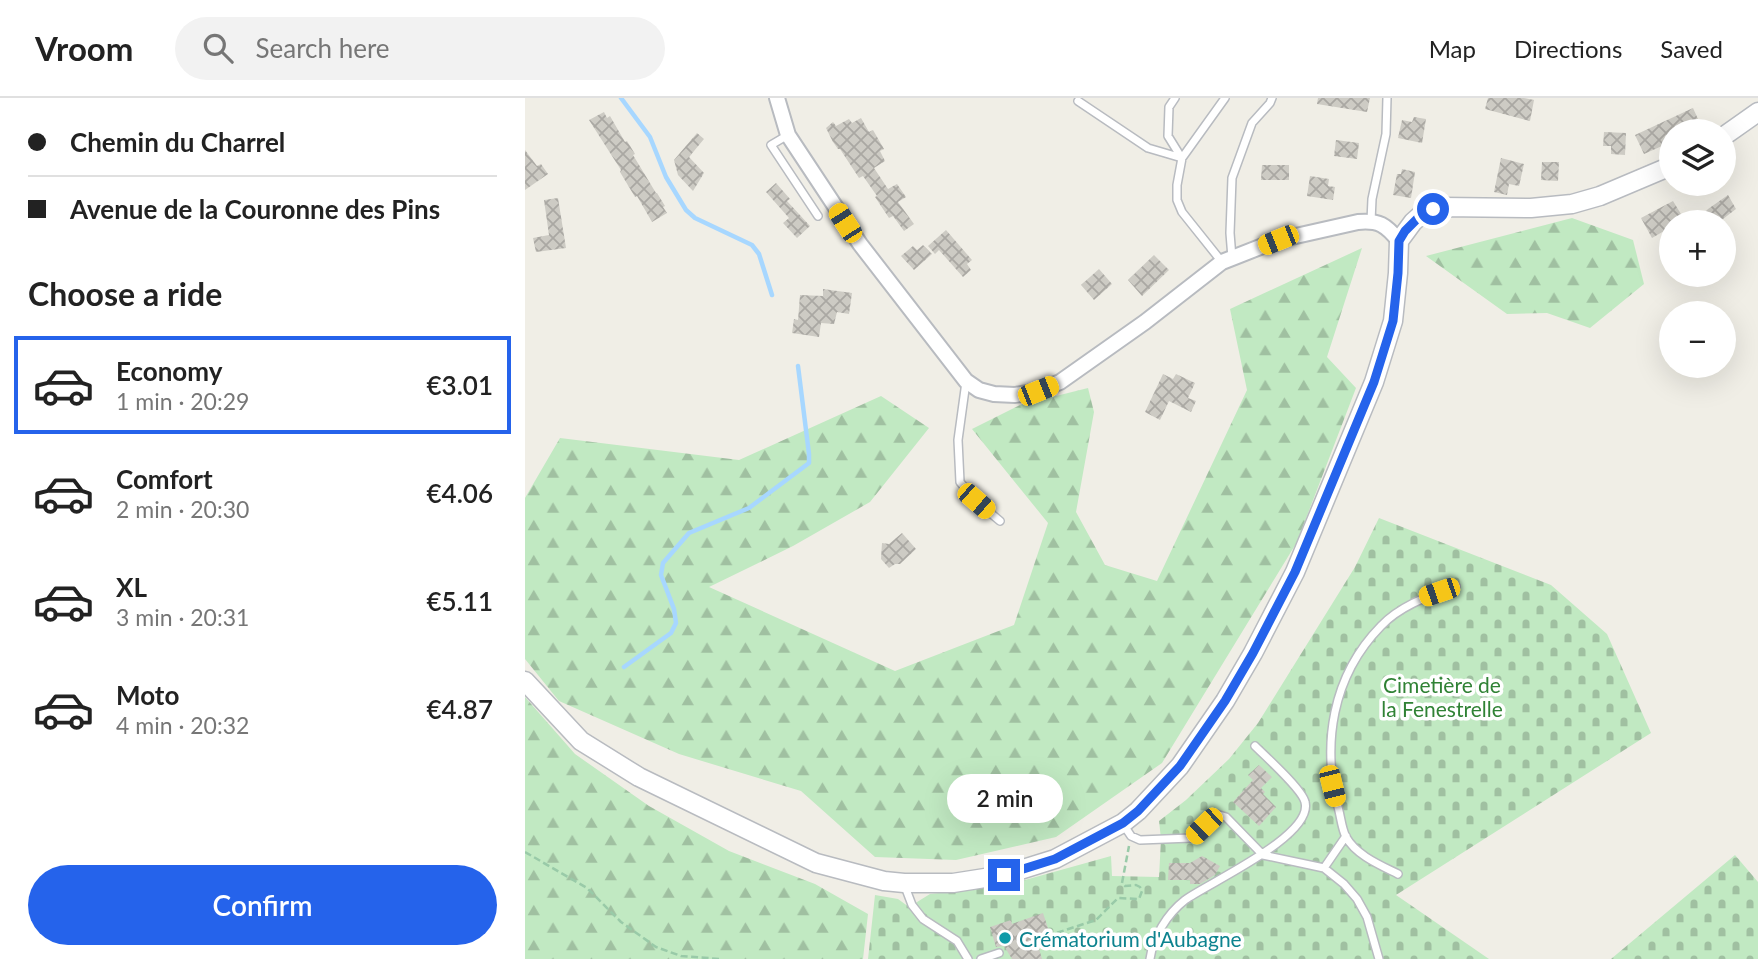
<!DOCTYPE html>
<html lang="en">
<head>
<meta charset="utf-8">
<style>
  body { margin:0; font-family:Lato,sans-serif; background:#f2f2f2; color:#222; height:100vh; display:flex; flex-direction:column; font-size:26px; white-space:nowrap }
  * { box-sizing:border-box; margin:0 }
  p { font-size:23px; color:#767676 }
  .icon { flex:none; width:38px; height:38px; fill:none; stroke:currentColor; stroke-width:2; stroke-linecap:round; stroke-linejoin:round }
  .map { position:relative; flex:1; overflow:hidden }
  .drawer { display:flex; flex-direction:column; background:#fff; width:525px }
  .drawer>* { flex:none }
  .hud { display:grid; align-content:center; height:154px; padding:0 28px; background:#fff }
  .controls { position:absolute; left:1134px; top:21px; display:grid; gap:14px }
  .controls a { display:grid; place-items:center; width:77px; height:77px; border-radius:50%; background:#fff; box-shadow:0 7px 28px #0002; font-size:35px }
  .end { position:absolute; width:32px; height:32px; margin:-16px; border:9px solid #2563eb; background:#fff; box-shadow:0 0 0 4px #fff }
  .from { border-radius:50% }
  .bubble { position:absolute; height:49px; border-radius:24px; background:#fff; box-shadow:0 7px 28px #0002; font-size:23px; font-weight:600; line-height:49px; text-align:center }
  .car { position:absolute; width:21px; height:42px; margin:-21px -10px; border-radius:9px; box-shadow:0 0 5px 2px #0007; background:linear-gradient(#f5c518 24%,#345 0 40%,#f5c518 0 76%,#345 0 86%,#f5c518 0) }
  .hud b { display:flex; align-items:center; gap:24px; height:66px; font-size:26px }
  .hud b+b { border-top:2px solid #e0e0e0 }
  .hud i { width:18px; height:18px; background:#222 }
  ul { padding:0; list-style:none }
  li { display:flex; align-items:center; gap:21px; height:98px; margin:0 14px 10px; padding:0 14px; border:4px solid transparent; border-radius:0px }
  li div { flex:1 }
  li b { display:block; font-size:26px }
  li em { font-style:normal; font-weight:600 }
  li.current { border-color:#2563eb }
  li>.icon { width:63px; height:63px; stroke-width:1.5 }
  h2 { padding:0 28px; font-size:32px; line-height:84px }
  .button { display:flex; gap:14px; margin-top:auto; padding:14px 28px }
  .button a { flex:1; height:80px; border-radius:42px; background:#2563eb; color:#fff; font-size:28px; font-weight:600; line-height:80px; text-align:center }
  header { display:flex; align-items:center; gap:42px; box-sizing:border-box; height:98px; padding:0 35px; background:#fff; border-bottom:2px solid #e0e0e0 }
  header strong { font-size:33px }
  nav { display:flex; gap:38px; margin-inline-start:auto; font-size:24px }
  .search { width:490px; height:63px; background:#f2f2f2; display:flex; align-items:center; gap:18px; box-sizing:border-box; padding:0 24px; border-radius:38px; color:#767676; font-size:26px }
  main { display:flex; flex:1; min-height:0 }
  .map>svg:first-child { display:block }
  .forest { fill:url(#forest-firs) }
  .cemetery { fill:url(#cemetery-stones) }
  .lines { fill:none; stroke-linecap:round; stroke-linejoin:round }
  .stream { stroke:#a7d7ff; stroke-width:4.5 }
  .building { fill:url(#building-cross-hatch) }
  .service-casing { stroke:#b8bbc0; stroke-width:10 }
  .minor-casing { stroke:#b8bbc0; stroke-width:18 }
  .tertiary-casing { stroke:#b8bbc0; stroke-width:21 }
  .path { stroke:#99caa8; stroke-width:2.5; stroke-dasharray:7 3.5; stroke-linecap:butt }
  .service { stroke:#fff; stroke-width:7 }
  .minor { stroke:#fff; stroke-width:14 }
  .tertiary { stroke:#fff; stroke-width:18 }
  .route { stroke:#2563eb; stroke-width:9 }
  .culture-dot { fill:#0f9aa8; stroke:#fff; stroke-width:2.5 }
  .labels { text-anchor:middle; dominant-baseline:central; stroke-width:7; stroke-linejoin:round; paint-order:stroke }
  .park-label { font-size:21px; fill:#308235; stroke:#fff }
  .culture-label { font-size:21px; fill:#0d838f; stroke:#fff; text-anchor:start }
</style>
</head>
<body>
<header>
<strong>Vroom</strong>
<div class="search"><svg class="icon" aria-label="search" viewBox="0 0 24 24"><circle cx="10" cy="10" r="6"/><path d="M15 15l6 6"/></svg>Search here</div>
<nav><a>Map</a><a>Directions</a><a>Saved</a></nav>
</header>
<main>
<section class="drawer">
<div class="hud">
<b><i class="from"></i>Chemin du Charrel</b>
<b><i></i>Avenue de la Couronne des Pins</b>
</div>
<h2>Choose a ride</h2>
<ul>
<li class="current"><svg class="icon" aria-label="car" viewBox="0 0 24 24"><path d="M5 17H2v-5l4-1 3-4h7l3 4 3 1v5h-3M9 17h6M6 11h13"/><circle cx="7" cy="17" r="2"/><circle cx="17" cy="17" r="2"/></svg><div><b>Economy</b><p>1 min · 20:29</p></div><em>€3.01</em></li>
<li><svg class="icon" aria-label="car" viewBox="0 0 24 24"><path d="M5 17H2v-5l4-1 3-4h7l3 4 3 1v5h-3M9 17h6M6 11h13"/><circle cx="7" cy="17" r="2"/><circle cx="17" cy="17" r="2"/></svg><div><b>Comfort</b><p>2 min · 20:30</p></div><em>€4.06</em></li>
<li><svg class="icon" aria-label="car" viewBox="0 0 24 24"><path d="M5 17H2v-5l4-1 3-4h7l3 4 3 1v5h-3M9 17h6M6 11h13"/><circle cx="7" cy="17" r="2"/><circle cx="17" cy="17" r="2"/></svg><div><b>XL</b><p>3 min · 20:31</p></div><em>€5.11</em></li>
<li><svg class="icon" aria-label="car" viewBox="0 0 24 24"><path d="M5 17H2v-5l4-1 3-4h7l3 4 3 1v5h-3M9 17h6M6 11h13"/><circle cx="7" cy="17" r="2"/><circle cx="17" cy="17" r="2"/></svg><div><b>Moto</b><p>4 min · 20:32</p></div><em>€4.87</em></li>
</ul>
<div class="button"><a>Confirm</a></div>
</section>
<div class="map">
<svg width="1233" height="861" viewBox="0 0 1233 861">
  <defs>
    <pattern id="forest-firs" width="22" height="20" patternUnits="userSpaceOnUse" patternTransform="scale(1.75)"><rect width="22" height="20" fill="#c1e9c2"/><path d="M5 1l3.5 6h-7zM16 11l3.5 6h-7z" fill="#a0c0a1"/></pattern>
    <pattern id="cemetery-stones" width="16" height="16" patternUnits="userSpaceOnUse" patternTransform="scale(1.75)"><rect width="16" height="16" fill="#c1e9c2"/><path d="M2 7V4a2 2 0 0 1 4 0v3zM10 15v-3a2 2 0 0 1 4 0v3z" fill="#a0c0a1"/></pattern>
    <pattern id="building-cross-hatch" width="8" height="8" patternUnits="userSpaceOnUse" patternTransform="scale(1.75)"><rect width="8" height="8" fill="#cdcbc4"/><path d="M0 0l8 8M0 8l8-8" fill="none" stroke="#aaa8a3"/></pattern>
  </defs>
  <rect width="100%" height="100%" fill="#f0eee6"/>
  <path class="forest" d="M1047,120l61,22 11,44 -54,44 -43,-15 -40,1 -81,-58z
    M837,150l-35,109 29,31 -59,154 -135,221 -106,74 -100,23 -81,-3 -74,-66 -122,-37 -120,-53 -34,-42v-161l35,-60 179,22 142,-64 48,32 -59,74 -77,44 -84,41 186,84 119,-46 34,-102 -76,-94 48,-24 68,-17 6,24 -18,100 29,53 52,16 90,-191 -17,-81z
    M0,599l50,57 74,52 80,45 86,33 53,30 -5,45h-338z"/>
  <path class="cemetery" d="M854,420l172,67 56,49 44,99 -255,162 93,64h-621l7,-64 23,4 11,8 21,-13 77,-9 104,-29 1,20 47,1 2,-38 -2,-18 27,-21 43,-41 29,-36 97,-156z
    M1210,757l23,27v77h-147z"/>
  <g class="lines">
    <path class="stream" d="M96,0l29,39 16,40 20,33 9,8 57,27 7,9 13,41
      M99,569l47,-34 5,-10 -2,-14 -13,-34 2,-12 26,-30 60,-25 60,-45v-9l-11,-88"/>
  </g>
  <path class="building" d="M793,0h52l-3,14 -50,-8z
    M963,0h36l10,2 -4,21 -45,-12z
    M1168,10l9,20 -8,3h-23v11l-27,12 -9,-19z
    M79,14l3,6 3,-2 15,26 2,-1 8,13 -2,1 23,38h1l8,13 -2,1 4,6 -15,9 -15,-26 -2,1 -15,-25 1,-2 -32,-50z
    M889,19l12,2 -4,24 -24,-5 4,-18 10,2z
    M336,20l8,14 4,-2 11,19 -4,2 5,10 -11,7 14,21 9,-5 9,13 -8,5 16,22 -10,7 -11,-15 -4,2 -14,-21 2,-1 -14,-20 -4,2 -19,-29h-2l-5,-7 -7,-14 7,-6 3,4 13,-7 3,4z
    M1079,34l22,1 -1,22 -14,-1v-8h-8z
    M172,35l7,6 -15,18 15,16 -11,18 -15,-16 -4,-15z
    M811,42l23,3 -2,16 -23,-3z
    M0,52l12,16 4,-2 7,10 -23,16z
    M976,60l23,6 -5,22 -10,-2 -2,11 -13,-3z
    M1017,64h17l-1,19 -17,-1z
    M737,67h27v15h-28z
    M877,71l13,3 -4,26 -18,-3 4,-21h4z
    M785,78l19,3 -1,7 7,1 -2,13 -26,-4z
    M251,85l14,16 -3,2 23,25 -13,12 -14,-15 6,-5 -23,-26z
    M1203,97l8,14 -17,13h-24l13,-13z
    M33,100l8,50 -30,4 -3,-14 16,-3 -5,-35z
    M1148,103l11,18 -6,3h-7v5l-19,11 -11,-20z
    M421,132l26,30 -5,4 4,6 -8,7 -24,-27 -4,4 -7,-8z
    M398,147l9,9 -18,16 -13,-14 12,-10 4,4z
    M629,157l15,15 -27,26 -14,-16z
    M574,171l13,15 -18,16 -13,-15z
    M298,191l29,4 -3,21 -12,-2 -3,12 -13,-1 -2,14 -27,-4 2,-14 4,1 2,-25 23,1z
    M638,276l10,5 3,-5 19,9 -7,15 8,3 -5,11 -22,-11 -9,19 -15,-8z
    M377,435l14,16 -16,15h-5l-6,4 -8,-9 1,-16 7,1z
    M734,667l13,12 -11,11 4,4 -2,2 13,13 -17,19 -26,-24 20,-22 -5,-5z
    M677,758l18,10 -5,9 -15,9h-10v-4h-22l1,-17h21z
    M518,815l6,18 -8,3 3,8 -6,3 4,14h-30l-8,-13 -8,1 -6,-20 21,-7 1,4z"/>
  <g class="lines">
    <g class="service-casing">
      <path id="service" d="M650,0l-6,9 -1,29 13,21
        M553,3l70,47 34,10
        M263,37l-17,10 47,71
        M846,123l1,-22 14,-65 1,-36
        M707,160l-2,-25 2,-55 20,-55 18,-20 2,-5
        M697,164l-40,-50 -5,-12v-15l5,-27 43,-60
        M441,284l-8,58 2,42 16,19 24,20
        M598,726l8,12 9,4 51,-2 25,-24 10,3 37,38 61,13 20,16 13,15 10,18 12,42
        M799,770l22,-32
        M873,776c-18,-9 -42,-19 -52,-37 -4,-8 -5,-18 -7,-26 -18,-66 -7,-135 42,-185 20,-21 48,-30 75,-40
        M379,786l8,21 11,14 34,22 11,18
        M456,861l18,-6
        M625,861c3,-22 17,-45 35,-59 23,-17 129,-64 120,-98 -3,-13 -39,-45 -50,-56"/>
    </g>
    <g class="minor-casing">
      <path id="minor" d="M252,0l11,37 72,109 106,137 13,9 15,4 21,1 23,-4 22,-9 85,-60 77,-60 56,-22 80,-18c21,-2 28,3 41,19"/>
    </g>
    <g class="tertiary-casing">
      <path id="tertiary" d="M1199,38l34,-24
        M0,583l56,60 58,36 177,86 68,18 20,2h49l51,-8 51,-16 68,-36 15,-12 42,-45 45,-65 28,-48 42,-81 79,-190 19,-61 5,-48 1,-32 14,-19 9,-8 20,-7 89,1 41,-4 28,-8 71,-30"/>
    </g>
    <path class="path" d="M0,754l62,36 34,34 35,25 25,9 39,3
      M522,838l49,-16 22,-22 21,1 3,-8 -2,-4 -4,-2 -11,1 -3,-3 7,-37"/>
    <use href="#service" class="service"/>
    <use href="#minor" class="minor"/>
    <use href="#tertiary" class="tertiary"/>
  </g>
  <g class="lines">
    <path class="route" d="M479,777l51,-16 68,-36 15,-12 42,-45 45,-65 28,-48 42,-81 79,-190 19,-61 5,-48 1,-32 6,-10 17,-17 11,-5"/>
  </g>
  <circle class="culture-dot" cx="480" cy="840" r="7"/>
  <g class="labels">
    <g class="park-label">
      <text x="917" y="586">Cimetière de<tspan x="917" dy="24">la Fenestrelle</tspan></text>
    </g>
    <g class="culture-label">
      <text x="494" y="840">Crématorium d'Aubagne</text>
    </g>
  </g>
</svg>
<div class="controls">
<a><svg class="icon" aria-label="layers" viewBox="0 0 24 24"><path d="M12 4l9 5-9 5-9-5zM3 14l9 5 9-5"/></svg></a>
<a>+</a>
<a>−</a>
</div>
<i class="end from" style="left:908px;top:111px"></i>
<i class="end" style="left:479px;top:777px"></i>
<div class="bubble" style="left:422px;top:676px;width:116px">2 min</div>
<i class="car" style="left:320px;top:125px;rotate:327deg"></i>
<i class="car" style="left:753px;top:142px;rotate:248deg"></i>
<i class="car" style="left:513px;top:293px;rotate:68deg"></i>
<i class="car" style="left:451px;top:403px;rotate:131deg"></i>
<i class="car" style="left:914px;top:494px;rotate:251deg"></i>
<i class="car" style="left:807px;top:688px;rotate:166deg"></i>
<i class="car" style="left:679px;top:728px;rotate:226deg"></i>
</div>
</main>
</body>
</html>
